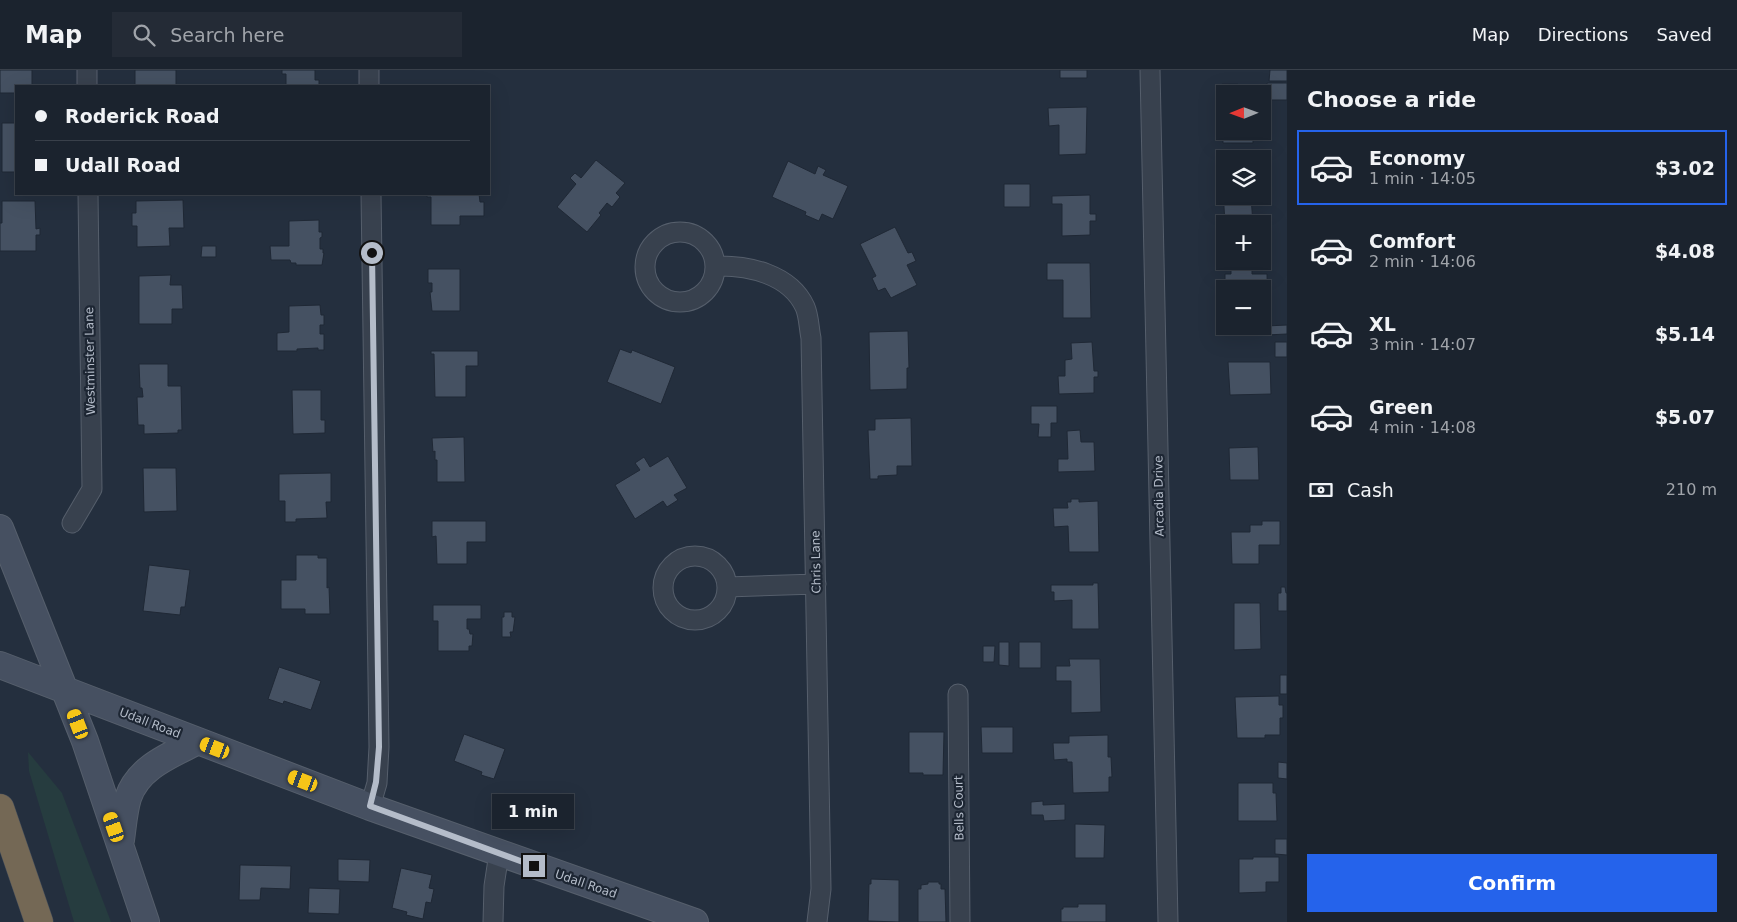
<!DOCTYPE html>
<html lang="en">
<head>
<meta charset="utf-8">
<style>
  body { margin:0; font-family:"DejaVu Sans",sans-serif; background:#242b36; color:#f1f3f6; height:100vh; display:flex; flex-direction:column; font-size:19px; white-space:nowrap }
  * { box-sizing:border-box; margin:0 }
  p { font-size:16px; color:#a0a4aa }
  .icon { flex:none; width:28px; height:28px; fill:none; stroke:currentColor; stroke-width:2; stroke-linecap:round; stroke-linejoin:round }
  .map { position:relative; flex:1; overflow:hidden }
  .details { display:flex; flex-direction:column; background:#1b232e; width:450px }
  .details>* { flex:none }
  .guide { position:absolute; left:15px; top:15px; width:475px; height:110px; border-radius:0px; box-shadow:0 5px 20px #0002,0 0 0 1px #39404a; display:grid; align-content:center; height:110px; padding:0 20px; background:#1b232e }
  .needle { width:32px; rotate:269deg }
  .tools { position:absolute; left:1216px; top:15px; display:grid; gap:10px }
  .tools a { display:grid; place-items:center; width:55px; height:55px; border-radius:0px; background:#1b232e; box-shadow:0 5px 20px #0002,0 0 0 1px #39404a; font-size:25px }
  .end { position:absolute; width:22px; height:22px; margin:-11px; border:6px solid #b4bcc9; background:#111; box-shadow:0 0 0 2px #111 }
  .from { border-radius:50% }
  .bubble { position:absolute; height:35px; border-radius:0px; background:#1b232e; box-shadow:0 5px 20px #0002,0 0 0 1px #39404a; font-size:16px; font-weight:800; line-height:35px; text-align:center }
  .car { position:absolute; width:15px; height:30px; margin:-15px -8px; border-radius:6px; box-shadow:0 0 4px 1px #0007; background:linear-gradient(#f5c518 24%,#345 0 40%,#f5c518 0 76%,#345 0 86%,#f5c518 0) }
  .guide b { display:flex; align-items:center; gap:18px; height:48px; font-size:19px }
  .guide b+b { border-top:1px solid #39404a }
  .guide i { width:12px; height:12px; background:#f1f3f6 }
  ul { padding:0; list-style:none }
  li { display:flex; align-items:center; gap:15px; height:75px; margin:0 10px 8px; padding:0 10px; border:2px solid transparent; border-radius:0px }
  li div { flex:1 }
  li b { display:block; font-size:19px }
  li em { font-style:normal; font-weight:800 }
  li.current { border-color:#2563eb }
  li>.icon { width:45px; height:45px; stroke-width:1.5 }
  h2 { padding:0 20px; font-size:22px; line-height:60px }
  .pay { display:flex; align-items:center; gap:12px; height:55px; padding:0 20px; font-size:19px }
  .pay p { margin-inline-start:auto }
  .button { display:flex; gap:10px; margin-top:auto; padding:10px 20px }
  .button a { flex:1; height:58px; border-radius:0px; background:#2563eb; color:#fff; font-size:20px; font-weight:800; line-height:58px; text-align:center }
  header { display:flex; align-items:center; gap:30px; box-sizing:border-box; height:70px; padding:0 25px; background:#1b232e; border-bottom:1px solid #39404a }
  header strong { font-size:24px }
  nav { display:flex; gap:28px; margin-inline-start:auto; font-size:18px }
  .search { width:350px; height:45px; background:#242b36; display:flex; align-items:center; gap:12px; box-sizing:border-box; padding:0 18px; border-radius:0px; color:#a0a4aa; font-size:19px }
  main { display:flex; flex:1; min-height:0 }
  .map>svg:first-child { display:block }
  .green { fill:#263c3f }
  .building { fill:#455162; stroke:#1f2835 }
  .lines { fill:none; stroke-linecap:round; stroke-linejoin:round }
  .street-casing { stroke:#565f6c; stroke-width:21 }
  .secondary-casing { stroke:#565f6c; stroke-width:28 }
  .highway-casing { stroke:#434c59; stroke-width:29 }
  .street { stroke:#38414e; stroke-width:19 }
  .secondary { stroke:#465061; stroke-width:26 }
  .highway { stroke:#746855; stroke-width:28 }
  .route { stroke:#b4bcc9; stroke-width:6 }
  .labels { text-anchor:middle; dominant-baseline:central; stroke-width:4.5; stroke-linejoin:round; paint-order:stroke }
  .street-label { font-size:12px; fill:#b4bcc9; stroke:#1d2633 }
</style>
</head>
<body>
<header>
<strong>Map</strong>
<div class="search"><svg class="icon" aria-label="search" viewBox="0 0 24 24"><circle cx="10" cy="10" r="6"/><path d="M15 15l6 6"/></svg>Search here</div>
<nav><a>Map</a><a>Directions</a><a>Saved</a></nav>
</header>
<main>
<div class="map">
<svg width="1287" height="852" viewBox="0 0 1287 852">
  <rect width="100%" height="100%" fill="#242f3e"/>
  <path class="green" d="M28,682l34,41 49,129h-37l-45,-151z"/>
  <path class="building" d="M0,0h32v16h-16v7h-16z
    M135,0h41v16h-41z
    M282,0h33v10h4v6h-33v-12h-4z
    M1060,0h27v8h-27z
    M1270,0h17v11h-18z
    M1267,13h20v17h-19z
    M1222,14h16v9h24l-37,1v37h28v12h-30z
    M1087,37l-1,47 -27,1v-30l-10,1 -1,-18z
    M2,53h14v49h-14z
    M596,90l29,23 -9,10 4,4 -8,10 -5,-4 -8,10 2,2 -14,17 -30,-25 19,-23 -6,-6 5,-5 6,5z
    M788,91l27,13 3,-8 8,4 -3,5 25,11 -15,33 -11,-5 -3,7 -14,-6 1,-3 -34,-15z
    M1004,114h26v23h-26z
    M1223,120h2v6h26l2,28h-28z
    M427,124h52l1,8h4v14h-24v9h-29v-28h-4z
    M1090,125v19h6v7h-6v14l-28,1v-32h-10v-8z
    M183,130l1,28h-15l1,18 -33,1v-21h-5v-13h4v-12z
    M2,131h33l1,28 4,-1v7h-4v16h-36v-28h2z
    M319,150v12h3v5l-2,1v11h3v4h1l-2,12h-26v-2h-5l-1,-3h-19l-1,-14h19v-25z
    M895,157l13,26 4,-1 4,9 -9,4 10,20 -26,13 -6,-10 -7,3 -6,-13 4,-2 -16,-32z
    M202,176h14v11h-15z
    M1231,191h10l1,3h10v10h15l1,39h-6v-24h-37v8v-23h6z
    M1047,193h43l1,55h-28v-38h-16z
    M428,199h32v42h-28l-2,-19h2v-9h-4z
    M171,205l-1,10h12l1,24h-11v15h-33v-48z
    M320,235l1,10h3v10h-4v9h4v16h-6v-2l-21,1v2h-20v-18l12,-1v-26z
    M1287,255v9l-21,1v-9z
    M908,261l1,37h-2v21l-37,1 -1,-58z
    M1092,272l2,29h4v6h-4v16l-35,1 -1,-18h7v-16l7,-1 -1,-16z
    M1275,272h12v15h-12z
    M620,279l11,4 1,-3 43,17 -14,37 -54,-22z
    M431,281h47v15h-12v31h-31l-1,-43h-3z
    M1228,292h42l1,32 -41,1z
    M139,294h29v22h13l1,44h-4v3l-34,1v-9h-6l-1,-28h6l-1,-9h-2z
    M292,320h29v30h4v13l-32,1z
    M1031,336h26v17h-6v14h-13l1,-13h-8z
    M911,348l1,48h-15v9l-19,1v3h-8l-2,-49h7v-11z
    M1080,360l1,12h13l1,29 -37,1v-13h10l-1,-28z
    M464,367l1,45h-28v-22h-2v-9l-2,1 -1,-14z
    M1258,377l1,33h-29l-1,-32z
    M668,386l19,32 -13,7 4,5 -11,7 -4,-6 -28,18 -20,-34 25,-15 -5,-7 9,-6 6,10z
    M143,398h33l1,43 -33,1z
    M331,403v29h-5l1,16 -31,1v3h-11v-21h-6v-27z
    M1071,429h8v3l19,-1 1,51h-30l-1,-26 -14,1 -1,-19h15l-1,-6h4z
    M432,451h54v21h-19v22h-30l-1,-28 -4,1z
    M1262,451h18v24h-21v19h-27l-1,-32h19v-7h12z
    M296,485h22v3h9v30l2,-1 1,27h-25v-5h-24v-29h15z
    M149,495l41,5 -5,37h-4l-1,8 -37,-4z
    M1093,513h5l1,46h-27v-29l-18,1v-9h-3v-7h42z
    M1281,517h4l1,6h1v18h-9v-18h3z
    M1234,533h26l1,46 -27,1z
    M433,535h48v14h-14v10h2l1,5h3l-1,12h-3v5h-31v-30h-5z
    M504,542h8v5h3l-2,15h-3l1,5h-9v-20h2z
    M999,572h10v24l-10,-1z
    M1019,572h22v26h-22z
    M983,576h12l-1,16h-11z
    M1069,589h31l1,53 -30,1v-32h-15v-15h14z
    M279,597l42,14 -10,29 -27,-9 -1,3 -15,-5z
    M1280,605h7v19h-7z
    M1279,626v9h4v13h-3v17h-15v3h-28l-2,-41z
    M981,657h32v26h-31z
    M909,662h35l-1,43h-20v-2h-14z
    M464,664l41,15 -11,30 -13,-4 1,-3 -28,-11z
    M1108,665v22h3l1,20h-3v15l-36,1 -1,-31h-5v-3l-13,1 -1,-17h16v-7z
    M1278,692l9,1v16l-9,-1z
    M1238,713h35v10h3l1,28h-39z
    M1043,731v4l22,-1v16l-21,1 -1,-6h-12v-13z
    M1075,754l30,1 -1,33h-29z
    M1275,769h12v16l-12,-1z
    M1253,787h26v25h-13v10l-27,1v-34h14z
    M338,789l32,1 -1,22 -31,-1z
    M240,795l51,1 -1,23 -29,-1 -1,12h-21z
    M401,798l31,7 -3,13 5,1 -3,14 -5,-1 -3,17 -17,-4 1,-3 -15,-4z
    M871,809l28,1v42l-31,-1 1,-37h2z
    M928,812h11v2h2v5h4l1,33h-28v-33h3v-4l7,-1z
    M309,818l31,1 -1,25 -31,-1z
    M1078,834h28v18h-45v-13h2v-2h15z"/>
  <g class="lines">
    <g class="street-casing">
      <path id="street" d="M87,0v16
        M369,0v16
        M1150,0l18,852
        M645 197a35 35 0 1 1 70 0a35 35 0 1 1-70 0Z
        M715,196c33,-1 75,8 90,41 4,9 4,22 6,31l10,551 -4,33
        M72,453l20,-34 -4,-295
        M663 518a32 32 0 1 1 64 0a32 32 0 1 1-64 0Z
        M727,517l89,-3
        M958,624l2,228
        M370,737l7,-24 2,-36 -8,-553
        M493,852l1,-36 5,-33"/>
    </g>
    <g class="secondary-casing">
      <path id="secondary" d="M0,458l85,213 61,181
        M0,595l370,142 325,115
        M121,770c2,-14 3,-29 7,-42 10,-31 43,-43 70,-57"/>
    </g>
    <g class="highway-casing">
      <path id="highway" d="M0,738l39,114"/>
    </g>
    <use href="#street" class="street"/>
    <use href="#secondary" class="secondary"/>
    <use href="#highway" class="highway"/>
  </g>
  <g class="lines">
    <path class="route" d="M372,183l7,494 -3,35 -6,24 164,60"/>
  </g>
  <g class="labels">
    <g class="street-label">
      <text transform="translate(90 291) rotate(-91)">Westminster Lane</text>
      <text transform="translate(1159 426) rotate(-91)">Arcadia Drive</text>
      <text transform="translate(816 492) rotate(-91)">Chris Lane</text>
      <text transform="translate(150 653) rotate(21)">Udall Road</text>
      <text transform="translate(959 738) rotate(-91)">Bells Court</text>
      <text transform="translate(586 814) rotate(19)">Udall Road</text>
    </g>
  </g>
</svg>
<div class="tools">
<a><svg class="needle" viewBox="-14 -14 28 28"><path d="M0-13l5 13h-10z" fill="#e53935"/><path d="M0 13l5-13h-10z" fill="#a0a4aa"/></svg></a>
<a><svg class="icon" aria-label="layers" viewBox="0 0 24 24"><path d="M12 4l9 5-9 5-9-5zM3 14l9 5 9-5"/></svg></a>
<a>+</a>
<a>−</a>
</div>
<i class="end from" style="left:372px;top:183px"></i>
<i class="end" style="left:534px;top:796px"></i>
<div class="bubble" style="left:492px;top:724px;width:82px">1 min</div>
<i class="car" style="left:78px;top:654px;rotate:339deg"></i>
<i class="car" style="left:215px;top:678px;rotate:291deg"></i>
<i class="car" style="left:303px;top:711px;rotate:291deg"></i>
<i class="car" style="left:114px;top:757px;rotate:341deg"></i>
<div class="guide">
<b><i class="from"></i>Roderick Road</b>
<b><i></i>Udall Road</b>
</div>
</div>
<section class="details">
<h2>Choose a ride</h2>
<ul>
<li class="current"><svg class="icon" aria-label="car" viewBox="0 0 24 24"><path d="M5 17H2v-5l4-1 3-4h7l3 4 3 1v5h-3M9 17h6M6 11h13"/><circle cx="7" cy="17" r="2"/><circle cx="17" cy="17" r="2"/></svg><div><b>Economy</b><p>1 min · 14:05</p></div><em>$3.02</em></li>
<li><svg class="icon" aria-label="car" viewBox="0 0 24 24"><path d="M5 17H2v-5l4-1 3-4h7l3 4 3 1v5h-3M9 17h6M6 11h13"/><circle cx="7" cy="17" r="2"/><circle cx="17" cy="17" r="2"/></svg><div><b>Comfort</b><p>2 min · 14:06</p></div><em>$4.08</em></li>
<li><svg class="icon" aria-label="car" viewBox="0 0 24 24"><path d="M5 17H2v-5l4-1 3-4h7l3 4 3 1v5h-3M9 17h6M6 11h13"/><circle cx="7" cy="17" r="2"/><circle cx="17" cy="17" r="2"/></svg><div><b>XL</b><p>3 min · 14:07</p></div><em>$5.14</em></li>
<li><svg class="icon" aria-label="car" viewBox="0 0 24 24"><path d="M5 17H2v-5l4-1 3-4h7l3 4 3 1v5h-3M9 17h6M6 11h13"/><circle cx="7" cy="17" r="2"/><circle cx="17" cy="17" r="2"/></svg><div><b>Green</b><p>4 min · 14:08</p></div><em>$5.07</em></li>
</ul>
<div class="pay"><svg class="icon" aria-label="cash" viewBox="0 0 24 24"><path d="M3 7h18v10H3z"/><circle cx="12" cy="12" r="2"/></svg>Cash<p>210 m</p></div>
<div class="button"><a>Confirm</a></div>
</section>
</main>
</body>
</html>
